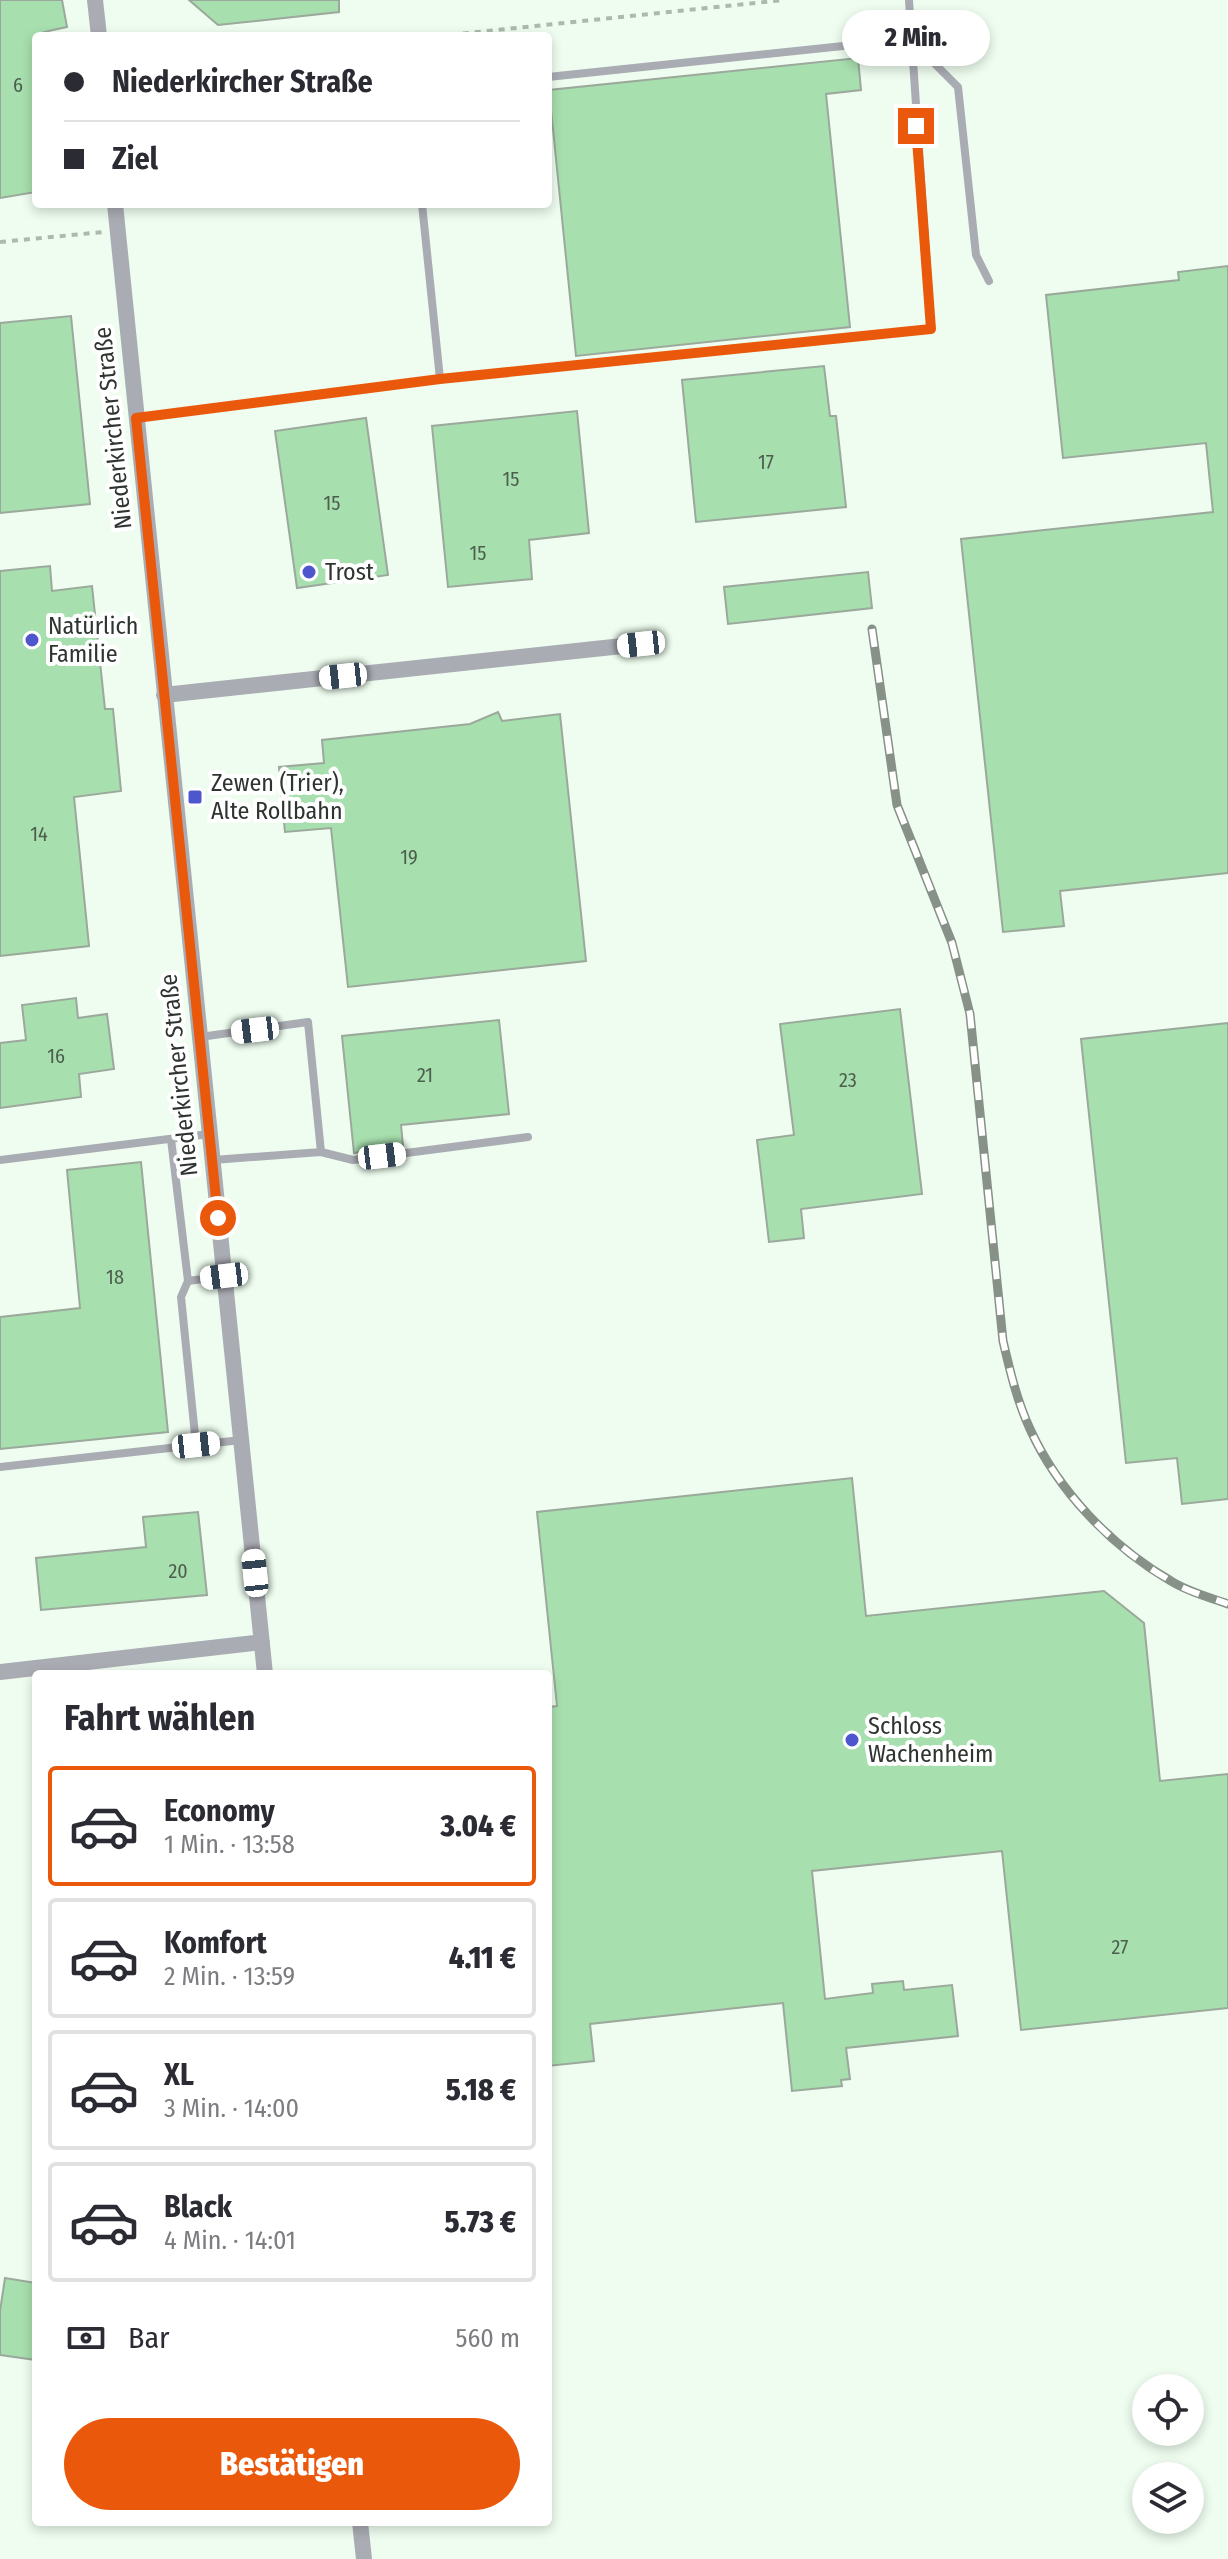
<!DOCTYPE html>
<html lang="de">
<head>
<meta charset="utf-8">
<style>
  body { margin:0; font-family:"Fira Sans Condensed",sans-serif; background:#f2f2f3; color:#2b2b33; height:100vh; display:flex; flex-direction:column; font-size:30px; white-space:nowrap }
  * { box-sizing:border-box; margin:0 }
  p { font-size:26px; color:#7c7c81 }
  .icon { flex:none; width:44px; height:44px; fill:none; stroke:currentColor; stroke-width:2; stroke-linecap:round; stroke-linejoin:round }
  .map { position:relative; flex:1; overflow:hidden }
  .side { position:absolute; left:32px; top:1670px; width:520px; height:856px; display:flex; flex-direction:column; background:#fff; border-radius:8px; box-shadow:0 4px 12px #0003 }
  .side>* { flex:none }
  .top-card { position:absolute; left:32px; top:32px; width:520px; height:176px; border-radius:8px; box-shadow:0 4px 12px #0003; display:grid; align-content:center; height:176px; padding:0 32px; background:#fff }
  .tools { position:absolute; left:1132px; top:2374px; display:grid; gap:16px }
  .tools a { display:grid; place-items:center; width:72px; height:72px; border-radius:50%; background:#fff; box-shadow:0 4px 12px #0003; font-size:40px }
  .end { position:absolute; width:36px; height:36px; margin:-18px; border:10px solid #ea580c; background:#fff; box-shadow:0 0 0 4px #fff }
  .from { border-radius:50% }
  .bubble { position:absolute; height:56px; border-radius:28px; background:#fff; box-shadow:0 4px 12px #0003; font-size:26px; font-weight:800; line-height:56px; text-align:center }
  .car { position:absolute; width:24px; height:48px; margin:-24px -12px; border-radius:10px; box-shadow:0 0 6px 2px #0007; background:linear-gradient(#fff 24%,#345 0 40%,#fff 0 76%,#345 0 86%,#fff 0) }
  .top-card b { display:flex; align-items:center; gap:28px; height:76px; font-size:30px }
  .top-card b+b { border-top:2px solid #e1e1e2 }
  .top-card i { width:20px; height:20px; background:#2b2b33 }
  ul { padding:0; list-style:none }
  li { display:flex; align-items:center; gap:24px; height:120px; margin:0 16px 12px; padding:0 16px; border:4px solid #e1e1e2; border-radius:8px }
  li div { flex:1 }
  li b { display:block; font-size:30px }
  li em { font-style:normal; font-weight:800 }
  li.current { border-color:#ea580c }
  li>.icon { width:72px; height:72px; stroke-width:1.5 }
  h2 { padding:0 32px; font-size:36px; line-height:96px }
  .pay { display:flex; align-items:center; gap:20px; height:88px; padding:0 32px; font-size:30px }
  .pay p { margin-inline-start:auto }
  .primary-button { display:flex; gap:16px; margin-top:auto; padding:16px 32px }
  .primary-button a { flex:1; height:92px; border-radius:48px; background:#ea580c; color:#fff; font-size:32px; font-weight:800; line-height:92px; text-align:center }
  .map>svg:first-child { display:block }
  .building { fill:#a8dfae; stroke:#9ba99c; stroke-width:2 }
  .lines { fill:none; stroke-linecap:round; stroke-linejoin:round }
  .path { stroke:#adb9ae; stroke-width:4; stroke-dasharray:6 6; stroke-linecap:butt }
  .lane { stroke:#aaacb4; stroke-width:8 }
  .street { stroke:#aaacb4; stroke-width:16 }
  .rail-casing { stroke:#879188; stroke-width:9 }
  .rail { stroke:#fff; stroke-width:6; stroke-dasharray:18; stroke-linecap:butt }
  .route { stroke:#ea580c; stroke-width:10 }
  .poi-dot { fill:#4d56cc; stroke:#fff; stroke-width:3 }
  .labels { text-anchor:middle; dominant-baseline:central; stroke-width:8; stroke-linejoin:round; paint-order:stroke }
  .number-label { font-size:20px; fill:#4c5f4f }
  .street-label { font-size:24px; fill:#2e342f; stroke:#fff }
  .poi-label { font-size:24px; fill:#2e342f; stroke:#fff; text-anchor:start }
</style>
</head>
<body>
<div class="map">
<svg width="1228" height="2559" viewBox="0 0 1228 2559">
  <rect width="100%" height="100%" fill="#eefdef"/>
  <path class="building" d="M0,0h62l5,27 -23,5 1,4h-9v156l-36,6z
    M189,0h150v12l-121,13z
    M858,58l3,32 -35,4 24,233 -274,29 -27,-266z
    M1228,266v607l-168,18 4,35 -61,6 -42,-393 252,-27 -7,-69 -143,15 -17,-163 133,-15 -1,-8z
    M71,316l19,188 -90,9v-190z
    M824,366l6,50h6l10,91 -150,15 -14,-142z
    M577,411l12,122 -60,7 3,39 -84,8 -16,-161z
    M366,418l22,157 -91,13 -22,-157z
    M50,566l2,25 40,-5 13,123h8l8,82 -47,6 15,149 -89,10v-385z
    M868,572l4,36 -144,16 -4,-37z
    M498,712l4,9 58,-7 26,247 -238,26 -17,-159 -46,4 -6,-65 45,-4 -2,-23 148,-16z
    M76,998l2,20 29,-4 7,55 -35,5 2,23 -81,11v-65l26,-3 -4,-35z
    M900,1009l22,185 -121,15 3,29 -35,4 -12,-102 37,-5 -14,-111z
    M499,1020l10,94 -108,11 2,21 -49,7 -12,-117z
    M1228,1023v476l-46,5 -5,-46 -51,5 -45,-424z
    M141,1162l27,270 -168,17v-132l80,-9 -13,-138z
    M852,1478l14,138 238,-25 40,32 16,158 68,-7v234l-207,22 -19,-179 -190,20 13,128 48,-6 -1,-9 31,-3 1,9 48,-5 6,51 -112,12 4,31 -9,1 1,6 -50,5 -9,-88 -193,21 4,37 -46,5v-359l9,-1 -20,-194z
    M198,1512l9,83 -166,15 -5,-52 110,-11 -3,-30z
    M5,2278l31,5v77l-36,-5v-44z"/>
  <g class="lines">
    <path class="path" d="M439,36l345,-36
      M0,242l103,-10"/>
    <path class="lane" d="M548,77l362,-38 48,48 18,168 13,26
      M422,204l18,175
      M137,418l303,-39 491,-50 -22,-329
      M200,1037l108,-15 13,130
      M171,1139l17,142
      M0,1160l209,-26
      M213,1160l108,-8 32,8 175,-23
      M196,1445l-15,-148 7,-16 36,-5
      M0,1467l241,-27"/>
    <path class="street" d="M95,0l4,36
      M115,204l150,1470
      M164,695l477,-51
      M0,1672l262,-30
      M360,2522l4,37"/>
    <g class="rail-casing">
      <path id="rail" d="M872,629l25,176 55,138 18,71 33,327c7,30 14,60 27,88 28,62 82,118 141,152 17,11 38,16 57,23"/>
    </g>
    <use href="#rail" class="rail"/>
  </g>
  <g class="lines">
    <path class="route" d="M218,1218l-82,-800 304,-39 491,-50 -15,-203"/>
  </g>
  <g class="poi-dot">
    <circle cx="309" cy="572" r="8"/>
    <circle cx="32" cy="640" r="8"/>
    <rect x="187" y="789" width="16" height="16" rx="4"/>
    <circle cx="852" cy="1740" r="8"/>
  </g>
  <g class="labels">
    <g class="number-label">
      <text x="18" y="85">6</text>
      <text x="766" y="462">17</text>
      <text x="511" y="479">15</text>
      <text x="332" y="503">15</text>
      <text x="478" y="553">15</text>
      <text x="39" y="834">14</text>
      <text x="409" y="857">19</text>
      <text x="56" y="1056">16</text>
      <text x="425" y="1075">21</text>
      <text x="848" y="1080">23</text>
      <text x="115" y="1277">18</text>
      <text x="178" y="1571">20</text>
      <text x="1120" y="1947">27</text>
    </g>
    <g class="street-label">
      <text transform="translate(113 428) rotate(-96)">Niederkircher Straße</text>
      <text transform="translate(179 1075) rotate(-96)">Niederkircher Straße</text>
    </g>
    <g class="poi-label">
      <text x="325" y="572">Trost</text>
      <text x="48" y="626">Natürlich<tspan x="48" dy="28">Familie</tspan></text>
      <text x="211" y="783">Zewen (Trier),<tspan x="211" dy="28">Alte Rollbahn</tspan></text>
      <text x="868" y="1726">Schloss<tspan x="868" dy="28">Wachenheim</tspan></text>
    </g>
  </g>
</svg>
<div class="tools">
<a><svg class="icon" aria-label="locate" viewBox="0 0 24 24"><circle cx="12" cy="12" r="6"/><path d="M12 2v4M12 18v4M2 12h4M18 12h4"/></svg></a>
<a><svg class="icon" aria-label="layers" viewBox="0 0 24 24"><path d="M12 4l9 5-9 5-9-5zM3 14l9 5 9-5"/></svg></a>
</div>
<i class="end from" style="left:218px;top:1218px"></i>
<i class="end" style="left:916px;top:126px"></i>
<div class="bubble" style="left:842px;top:10px;width:148px">2 Min.</div>
<i class="car" style="left:641px;top:644px;rotate:264deg"></i>
<i class="car" style="left:343px;top:676px;rotate:264deg"></i>
<i class="car" style="left:255px;top:1030px;rotate:263deg"></i>
<i class="car" style="left:382px;top:1156px;rotate:83deg"></i>
<i class="car" style="left:224px;top:1276px;rotate:263deg"></i>
<i class="car" style="left:196px;top:1445px;rotate:84deg"></i>
<i class="car" style="left:255px;top:1573px;rotate:354deg"></i>
<div class="top-card">
<b><i class="from"></i>Niederkircher Straße</b>
<b><i></i>Ziel</b>
</div>
<section class="side">
<h2>Fahrt wählen</h2>
<ul>
<li class="current"><svg class="icon" aria-label="car" viewBox="0 0 24 24"><path d="M5 17H2v-5l4-1 3-4h7l3 4 3 1v5h-3M9 17h6M6 11h13"/><circle cx="7" cy="17" r="2"/><circle cx="17" cy="17" r="2"/></svg><div><b>Economy</b><p>1 Min. · 13:58</p></div><em>3.04 €</em></li>
<li><svg class="icon" aria-label="car" viewBox="0 0 24 24"><path d="M5 17H2v-5l4-1 3-4h7l3 4 3 1v5h-3M9 17h6M6 11h13"/><circle cx="7" cy="17" r="2"/><circle cx="17" cy="17" r="2"/></svg><div><b>Komfort</b><p>2 Min. · 13:59</p></div><em>4.11 €</em></li>
<li><svg class="icon" aria-label="car" viewBox="0 0 24 24"><path d="M5 17H2v-5l4-1 3-4h7l3 4 3 1v5h-3M9 17h6M6 11h13"/><circle cx="7" cy="17" r="2"/><circle cx="17" cy="17" r="2"/></svg><div><b>XL</b><p>3 Min. · 14:00</p></div><em>5.18 €</em></li>
<li><svg class="icon" aria-label="car" viewBox="0 0 24 24"><path d="M5 17H2v-5l4-1 3-4h7l3 4 3 1v5h-3M9 17h6M6 11h13"/><circle cx="7" cy="17" r="2"/><circle cx="17" cy="17" r="2"/></svg><div><b>Black</b><p>4 Min. · 14:01</p></div><em>5.73 €</em></li>
</ul>
<div class="pay"><svg class="icon" aria-label="cash" viewBox="0 0 24 24"><path d="M3 7h18v10H3z"/><circle cx="12" cy="12" r="2"/></svg>Bar<p>560 m</p></div>
<div class="primary-button"><a>Bestätigen</a></div>
</section>
</div>
</body>
</html>
